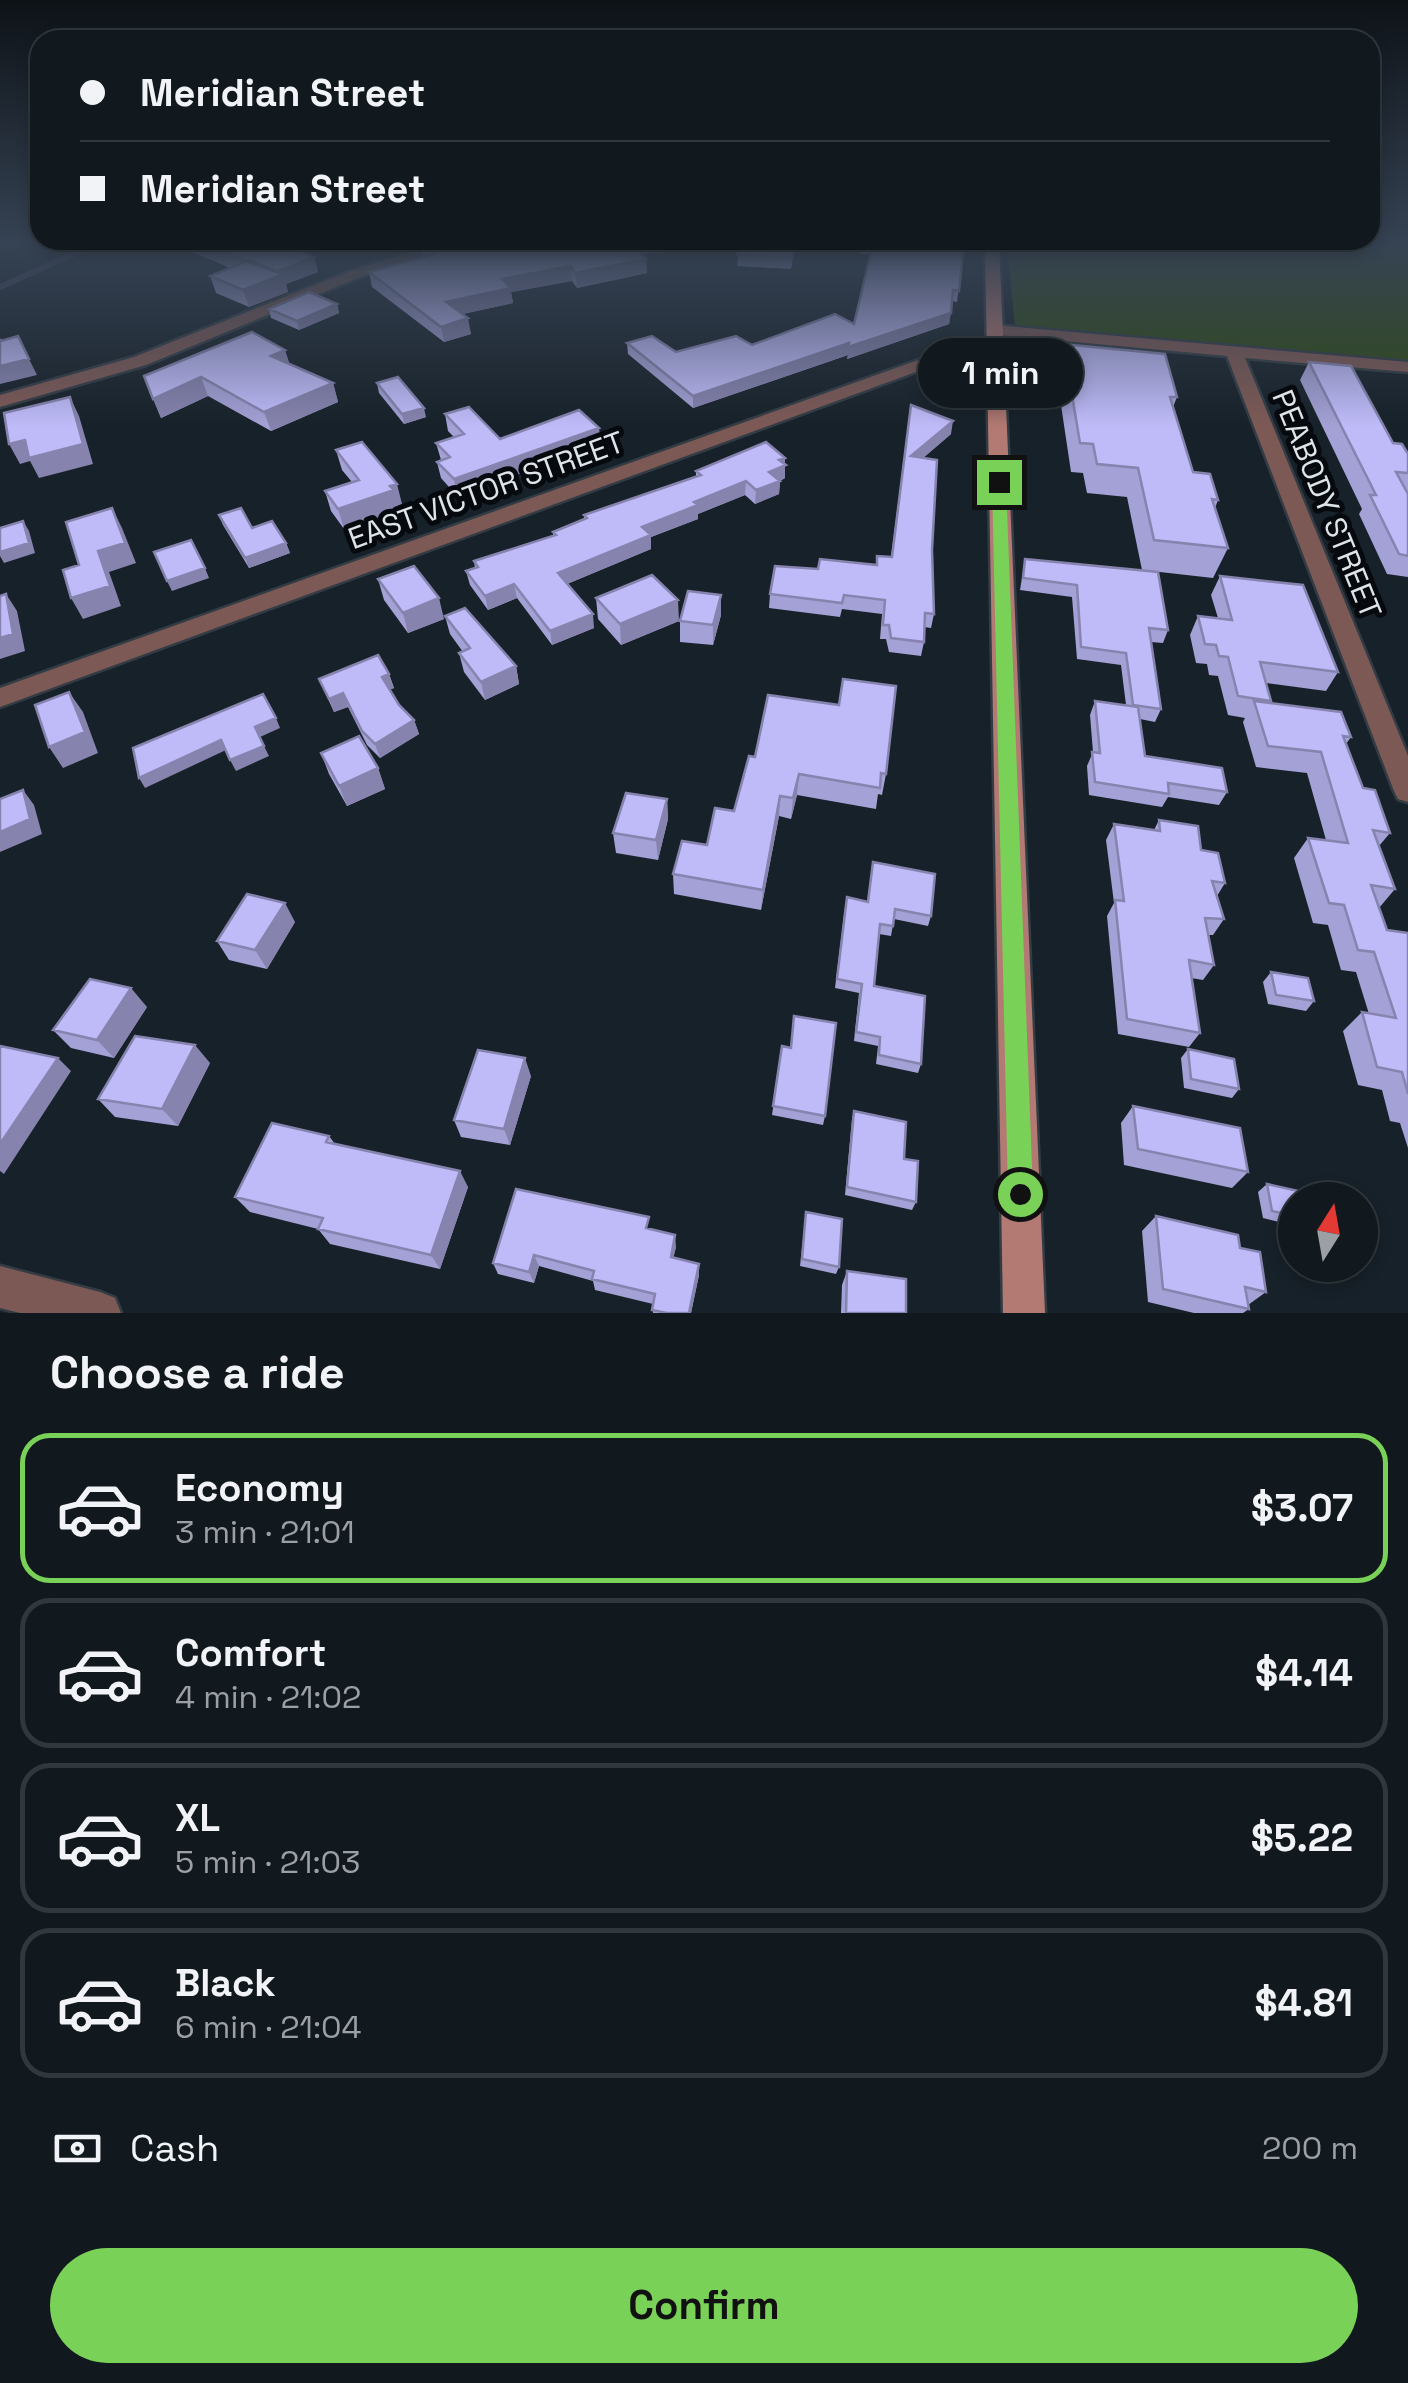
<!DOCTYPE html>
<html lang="en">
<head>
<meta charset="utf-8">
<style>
  body { margin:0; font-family:"Space Grotesk",sans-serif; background:#1e262c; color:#f1f3f6; height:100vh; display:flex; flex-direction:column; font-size:38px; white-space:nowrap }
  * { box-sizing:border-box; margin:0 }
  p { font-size:32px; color:#9ca0a4 }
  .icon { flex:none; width:55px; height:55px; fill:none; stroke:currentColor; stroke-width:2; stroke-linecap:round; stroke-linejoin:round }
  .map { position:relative; height:1313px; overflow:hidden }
  .side { display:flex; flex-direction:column; background:#11191f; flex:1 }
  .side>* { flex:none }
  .hud { position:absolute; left:30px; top:30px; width:1350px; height:220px; border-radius:30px; box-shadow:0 5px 15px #0003,0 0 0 2px #30383d; display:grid; align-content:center; height:220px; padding:0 50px; background:#11191f }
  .needle { width:65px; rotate:11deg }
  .tools { position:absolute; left:1278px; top:1182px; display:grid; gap:20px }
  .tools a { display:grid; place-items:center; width:100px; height:100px; border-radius:50%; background:#11191f; box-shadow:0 5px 15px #0003,0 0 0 2px #30383d; font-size:50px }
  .end { position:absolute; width:45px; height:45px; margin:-22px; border:12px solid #7ad157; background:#111; box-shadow:0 0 0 5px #111 }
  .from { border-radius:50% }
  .bubble { position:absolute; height:70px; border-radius:35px; background:#11191f; box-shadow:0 5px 15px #0003,0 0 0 2px #30383d; font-size:32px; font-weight:700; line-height:70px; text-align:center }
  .hud b { display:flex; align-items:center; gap:35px; height:95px; font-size:38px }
  .hud b+b { border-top:2px solid #30383d }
  .hud i { width:25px; height:25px; background:#f1f3f6 }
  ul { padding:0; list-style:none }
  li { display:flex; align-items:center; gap:30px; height:150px; margin:0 20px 15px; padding:0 30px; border:5px solid #30383d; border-radius:30px }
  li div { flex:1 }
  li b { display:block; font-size:38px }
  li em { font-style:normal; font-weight:700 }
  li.on { border-color:#7ad157 }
  li>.icon { width:90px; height:90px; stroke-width:1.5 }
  h2 { padding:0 50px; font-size:45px; line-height:120px }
  .pay { display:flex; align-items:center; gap:25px; height:110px; padding:0 50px; font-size:38px }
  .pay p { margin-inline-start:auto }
  .button { display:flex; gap:20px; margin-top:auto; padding:20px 50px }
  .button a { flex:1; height:115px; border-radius:60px; background:#7ad157; color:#111; font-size:40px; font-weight:700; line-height:115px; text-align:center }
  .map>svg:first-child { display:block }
  .green { fill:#304b14 }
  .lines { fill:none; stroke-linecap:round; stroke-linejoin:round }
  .stream { stroke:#434562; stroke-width:6 }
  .street-casing { stroke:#333c44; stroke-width:5 }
  .secondary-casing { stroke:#333c44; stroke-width:5 }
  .street { fill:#7d5955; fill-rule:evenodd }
  .secondary { fill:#b37973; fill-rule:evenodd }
  .wall { fill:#a4a1d6 }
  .shaded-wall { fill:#8683ae }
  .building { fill:#bfbbf9; stroke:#8683ae; stroke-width:2.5 }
  .route { fill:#7ad157 }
  .labels { text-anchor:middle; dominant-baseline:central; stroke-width:10; stroke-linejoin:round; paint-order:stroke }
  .street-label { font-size:30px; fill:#dee5ea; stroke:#060a0e }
</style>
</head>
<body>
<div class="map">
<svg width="1408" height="1313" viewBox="0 0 1408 1313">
  <rect width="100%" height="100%" fill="#172129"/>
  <path class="green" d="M1007,243h401v120l-393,-36z"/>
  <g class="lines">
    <path class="stream" d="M0,287l98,-44"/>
    <g class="street-casing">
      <path id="street" d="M443,243h22l-105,34 -214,88 -146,42v-12l134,-38 216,-86z
        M994,325l414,37v10l-163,-14 163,398v46l-10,-3 -4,-8 -167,-435 -239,-22 -2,-4z
        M952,348l43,3 9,5 -9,5 -41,-3 -954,349v-19z
        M0,1266l100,26 15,6 6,15h-101l-20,-5z"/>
    </g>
    <g class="secondary-casing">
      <path id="secondary" d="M985,243h14l46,1070h-42z"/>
    </g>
    <use href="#street" class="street"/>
    <use href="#secondary" class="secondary"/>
  </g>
  <path class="wall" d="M187,243h135l1,3 -23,5 14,6 4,15 -32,12 2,8 -39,15 -33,-14 -6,-17 20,-8 -40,-17z
    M395,243h35l-23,7z
    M740,243h78l-2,8 -21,-1 -4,19 -54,-3z
    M847,243h117l-7,59 -5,-1 -3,23 -102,35 1,-4 -155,53 -65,-54 -1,-11 49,9 76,-7 102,-21 16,-70h-11v-10z
    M421,246l265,4 -44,4 4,5 1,14 -70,15 -5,-7 -61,11 2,11 -50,11 8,20 -27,8 -72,-55 -3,-15 54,-15z
    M337,304l2,9 -40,17 -28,-12 -2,-9z
    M1051,343l126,54 -4,10 20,65 25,28 -3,8 13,40 -15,30 -71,-8 -15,-73 -40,-4 -4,-20 -12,-1 -10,-67 -15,-2 -2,-33z
    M1309,362l84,81 15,11v123l-21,-3 -28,-60 3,-5 -62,-129z
    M290,364l43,19 5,19 -67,29 -63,-35 -47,22 -17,-42z
    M377,383l49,34 -22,7 -25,-31z
    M911,405l40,29 -28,24 9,92 2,64 -3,14 -7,-1v15l-3,14 -32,-4 -3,-13h-6l2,-25 -40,-5 -2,8 -71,-9 1,-14 48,-25 58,-4 1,-9 14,1z
    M445,414l55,25 101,6 -144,51 -16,-18 -4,-16 4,-2 -5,-17 18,-6 -6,-6z
    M336,450l66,54 -4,1 1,5 -55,19 -13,-18 -6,-20 27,-9 -10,-12z
    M785,464v14l-5,3 -1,13 -24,10 -10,-9 -47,19v5l-47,18v12l-84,35 27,44 -42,17 -35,-47 -29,12 -18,-25 -4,-14 9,-3 -1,-7 79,-25v-4l31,-13v-4l112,-38v-6z
    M219,515l67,28 4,10 -41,15 -26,-43z
    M1025,559l143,71 -5,13 -12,-1 10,67 -6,13 -15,-3 5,37 82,36 -8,13 -51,-8 -6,10 -73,-12 -2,-29 6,-14 -3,-37 5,-14 31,4 -5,-40 -44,-6 -5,-62 -52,-7z
    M1220,576l118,96 -12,19 -60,-8 5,18 -1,2 81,34 -5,7 17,44 27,45 -11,13 16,43 -16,19 8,22 21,3v215l-8,-25 -10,-2 -8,-31 -24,-5 -15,-54 19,-19 7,2 -13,-42 -15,-2 -13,-45 -15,-2 -19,-65 14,-20 18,2 -19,-67 -51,-6 -13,-45 2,-4 -17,-3 -10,-39 -9,-1 -2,-11 -11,-1 -6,-28 8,-19 20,2 -7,-23z
    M378,579l66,40 -36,14 -24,-33z
    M596,598l83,23 -58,24 -23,-26z
    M721,615l-8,30 -33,-3v-21z
    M445,616l71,50 3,18 -34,16 -21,-28 -5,-19 4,-1 -13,-18z
    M389,674l5,14 -5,2 10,15 15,15 5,14 -39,24 -13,-13 -19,-38 -14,5 -15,-33z
    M321,753l57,15 7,21 -38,17 -18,-32z
    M749,756l137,18 -4,21 -4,-1 -2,15 -79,-14 -6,24 -12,-3 -18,94 -87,-16 -1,-20 34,-29 27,-34z
    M667,799l1,20 -10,41 -42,-7 -3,-20z
    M1159,820l42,30 24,33 -8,13 7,23 -11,16h-5l6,30 -11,15 -12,-2 9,55 -11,14 -71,-13 -11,-118 7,-13 -8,-63 8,-16 40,6z
    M873,862l58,54 -3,10 -34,-7 -3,17 -12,-2 -5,52 47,78 -3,9 -42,-9 2,-18 -24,-5 5,-48 -24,-5 10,-81 22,-5z
    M295,922l-28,47 -38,-9 -12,-19z
    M1271,972l43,29 -8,10 -38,-7 -5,-22z
    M147,1007l-33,51 -43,-10 -18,-18z
    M782,1046l43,70 -2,9 -51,-10z
    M1188,1049l51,40 -7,9 -48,-10 -3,-30z
    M210,1063l-32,63 -63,-9 -17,-18z
    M531,1076l-21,69 -49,-8 -7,-17z
    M1133,1106l115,66 -16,16 -108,-23 -3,-42z
    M854,1111l50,48 12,43 -4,8 -67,-15 7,-76z
    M329,1136l6,8 133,43 -28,82 -110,-25 -12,-15 -68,-17 -15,-15z
    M1267,1184l28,16v26l-32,-8 -5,-26z
    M806,1212l33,55 -3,7 -36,-8z
    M1156,1216l84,32 26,44 -18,13 1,4 -6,4h-49l-46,-11 -6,-71z
    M650,1229l26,18 -3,11 26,6v11l-8,38h-38v-9l-58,-14 -2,-9 -54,-15 -5,17 -36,-9 -5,-11z
    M847,1271l59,42h-65l1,-28z"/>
  <path class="shaded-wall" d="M277,243h45l1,3 -42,10z
    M405,243h25l-23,7z
    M632,243h54v7l-54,5z
    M314,257l4,15 -32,12 2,8 -39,15 -6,-17 31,-18z
    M646,259l1,14 -70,15 -2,-15z
    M571,266l1,15 -61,11 2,11 -65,14 -2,-15 56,-23z
    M337,304l2,9 -40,17 -2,-9z
    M951,313l-2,11 -102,35 1,-4 -155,53v-12l156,-53z
    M468,318l3,16 -27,8 -3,-15z
    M285,350l6,18 -20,-12z
    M29,359l8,16 -37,9v-18z
    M201,377l7,19 -47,22 -8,-19z
    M333,383l5,19 -67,29 -7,-19z
    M70,397l9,19 14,48 -54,14 -9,-17 -10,3 -11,-20z
    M424,408l2,9 -22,7 -2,-10z
    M953,421l-2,13 -42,36 2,-14z
    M599,428l2,17 -144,51 -3,-17z
    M785,458v20l-9,4 4,-1 -1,13 -24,10 1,-14 23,-30z
    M746,481l-1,14 -47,19v5l-47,18v12l-91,38 -2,-14 84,-46 52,-25z
    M397,484l5,20 -4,1 1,5 -55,19 -6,-20z
    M112,508l10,20 14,35 -27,9 12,34 -38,13 -12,-21 27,-47z
    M23,521l6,10 6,22 -31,10 -4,-7v-4z
    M286,543l4,10 -41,15 -4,-10z
    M205,568l4,10 -37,13 -5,-10z
    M514,584l3,14 -29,12 -3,-14z
    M6,594l11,17 8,40 -25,8v-21z
    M721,595v20l-8,30v-20z
    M439,598l5,21 -36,14 -5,-20z
    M678,600l1,21 -58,24 -1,-21z
    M593,614l1,14 -42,17 -2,-14z
    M516,666l3,18 -34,16 -4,-18z
    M389,674l5,14 -8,3 -4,-14z
    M69,692l14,20 15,41 -35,15 -14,-21z
    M343,693l5,14 -14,5 -5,-13z
    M276,718l4,10 -20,9 -5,-10z
    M414,720l5,14 -39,24 -5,-14z
    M221,740l5,10 -81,38 -6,-10z
    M264,746l5,10 -33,15 -6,-11z
    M378,768l7,21 -38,17 -8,-20z
    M799,774l-2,21 -6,24 2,-21z
    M23,790l11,15 8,29 -42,18v-20z
    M780,796l-1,20 -18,94 2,-20z
    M667,799l1,20 -10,41 -2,-20z
    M285,903l10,19 -28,47 -12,-19z
    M131,988l16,19 -33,51 -17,-18z
    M195,1045l15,18 -32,63 -16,-17z
    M58,1058l13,13 -67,103 -4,-3v-27z
    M525,1058l6,18 -21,69 -6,-16z
    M460,1171l8,16 -28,82 -9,-14z
    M675,1235l1,12 -5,21v-11z
    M534,1255l5,11 -5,17 -5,-11z
    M699,1264v11l-8,38h-2z"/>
  <path class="building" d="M199,243h81l34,14 -38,15z
    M431,243h202l13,16 -71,14 -4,-7 -69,13 9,9 -65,14 22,16 -27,9 -72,-55 65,-18 -13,-8z
    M740,243h55l-3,15 -55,-3z
    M860,243h104l-5,48 -6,-1 -2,23 -103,34 1,-4 -156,53 -66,-53 25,-7 24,16 60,-16 16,9 83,-31 19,10 19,-80z
    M249,260l34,14 -40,16 -33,-14z
    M309,292l28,12 -40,17 -28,-12z
    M252,332l33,18 -14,6 62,27 -69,29 -63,-35 -48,22 -9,-23z
    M18,336l11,23 -29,7v-27l1,2z
    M1051,343l114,11 12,43h-7l23,75 17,2 8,26 -6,-1 16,49 -74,-8 -16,-72 -41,-4 -4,-20 -13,-1 -11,-66 -15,-2z
    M1309,362l42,4 42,77 9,1 6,10v19l-12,-1 12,22v62l-9,-2 -29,-59h6z
    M398,377l26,31 -22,6 -25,-31z
    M70,397l13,47 -54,14 -4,-18 -16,4 -5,-31z
    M911,405l42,16 -42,35 26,4 -5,90 2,64 -9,-1 -1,29 -33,-4 -2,-13h-6l2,-25 -41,-5 -2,8 -72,-9 5,-28 43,3 2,-10 57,6v-9l15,1z
    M469,407l31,32 79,-29 20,18 -145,51 -17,-17 13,-5 -14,-14 28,-9 -19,-20z
    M362,442l35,42 -7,2 4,4 -56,19 -13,-18 34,-11 -23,-30z
    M766,442l19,16 -6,2 7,5 -17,7 11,9 -24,9 -10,-9 -52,21 4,3 -56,22 9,8 -93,38 35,41 -43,17 -36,-47 -29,12 -19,-25 12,-4 -4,-6 82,-26 -3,-3 34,-14 -3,-3 117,-40 -5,-4z
    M112,508l13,35 -27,8 12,35 -39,12 -8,-28 16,-5 -13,-43z
    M241,508l11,20 20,-7 14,22 -41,15 -26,-43z
    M23,521l6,22 -29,9v-24z
    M191,540l14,28 -38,13 -13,-29z
    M1025,559l133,13 10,58 -19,-2 12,81 -28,-4 -7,-52 -45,-6 -4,-62 -54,-7z
    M414,566l25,32 -36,15 -25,-34z
    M652,575l26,25 -58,24 -24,-26z
    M1220,576l83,9 35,87 -78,-10 11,39 -33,-5 -10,-39 -9,-1 -3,-11 -11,-1 -7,-28 34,4z
    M688,591l33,4 -8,30 -33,-4z
    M6,594l7,40 -13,4v-42z
    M465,608l51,58 -35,16 -22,-29 11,-5 -25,-32z
    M378,655l11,19 -7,3 17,28 15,15 -39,24 -13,-13 -19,-38 -14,6 -10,-20z
    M843,679l53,7 -10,88 -5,-1 -1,15 -81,-14 -6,24 -13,-2 -17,94 -90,-16 9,-33 25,4 8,-37 19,3 15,-55 6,1 13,-62 71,10z
    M69,692l16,40 -36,15 -14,-42z
    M263,694l13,24 -21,9 9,19 -34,14 -9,-20 -82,38 -6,-30z
    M1095,701l43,6 7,49 77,12 5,24 -59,-9 1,11 -74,-12 -3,-30 8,1z
    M1254,701l87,11 10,25 -8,-1 20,52 12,2 15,43 -17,-3 22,59 -24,-4 16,45 21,3v161l-6,-22 -25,-5 -15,-55 34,6 -22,-66 -16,-2 -14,-45 -15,-2 -21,-65 40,5 -27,-91 -53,-6z
    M359,736l19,32 -39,18 -18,-33z
    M23,790l7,29 -30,13v-33z
    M626,793l41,6 -11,41 -43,-7z
    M1159,820l39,6 3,24 17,3 7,30 -13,-2 12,38 -19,-1 9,47 -25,-5 11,73 -73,-14 -12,-119 9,1 -10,-77 46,7z
    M873,862l62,12 -4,42 -36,-7 -2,17 -13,-2 -6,62 51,10 -4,68 -42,-9 1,-18 -24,-5 6,-48 -25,-5 10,-82 21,5z
    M247,894l38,9 -30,47 -38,-9z
    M1271,972l37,6 6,23 -38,-6z
    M90,979l41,9 -34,52 -44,-10z
    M794,1016l42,7 -11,93 -52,-10 9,-60 9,2z
    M135,1036l60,9 -33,64 -64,-10z
    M0,1046l58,12 -58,86z
    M1188,1049l46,10 5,30 -48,-10z
    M478,1050l47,8 -21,71 -50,-9z
    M1133,1106l107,22 8,44 -110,-23z
    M854,1111l52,11 -2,37 14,2 -2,41 -69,-15z
    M272,1123l57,13 -3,6 134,29 -29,84 -113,-26 5,-11 -88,-21z
    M1267,1184l45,10 1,6h-18v16l-23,-5z
    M516,1189l133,28 -3,11 29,7 -4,22 28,7 -10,49h-22l-15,-3 3,-16 -63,-15 2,-8 -60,-16 -5,17 -36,-9z
    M806,1212l36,7 -3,48 -37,-8z
    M1156,1216l82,19 2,13 20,4 6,40 -21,-5 4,22 -86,-20z
    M847,1271l59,8v34h-60z"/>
  <linearGradient id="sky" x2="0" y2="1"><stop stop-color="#0d1217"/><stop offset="0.57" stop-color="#364354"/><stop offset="1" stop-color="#364354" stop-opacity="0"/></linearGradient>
  <rect width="1408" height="427" fill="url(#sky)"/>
  <path class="route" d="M999,479l7,3 27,712 -4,9 -9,4 -8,-4 -4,-9 -16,-712z"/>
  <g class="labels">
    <g class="street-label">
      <text transform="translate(486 490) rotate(-20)">EAST VICTOR STREET</text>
      <text transform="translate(1327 504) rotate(68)">PEABODY STREET</text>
    </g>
  </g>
</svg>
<div class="tools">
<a><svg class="needle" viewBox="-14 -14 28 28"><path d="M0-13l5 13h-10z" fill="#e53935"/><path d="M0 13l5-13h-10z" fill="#9ca0a4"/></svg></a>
</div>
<i class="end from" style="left:1020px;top:1194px"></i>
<i class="end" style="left:999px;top:482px"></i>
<div class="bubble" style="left:918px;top:338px;width:165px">1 min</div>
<div class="hud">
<b><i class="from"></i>Meridian Street</b>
<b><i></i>Meridian Street</b>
</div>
</div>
<section class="side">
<h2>Choose a ride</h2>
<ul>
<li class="on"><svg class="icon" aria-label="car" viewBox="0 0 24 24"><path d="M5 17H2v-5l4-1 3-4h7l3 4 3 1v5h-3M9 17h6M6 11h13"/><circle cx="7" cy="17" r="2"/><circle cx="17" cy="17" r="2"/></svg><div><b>Economy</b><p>3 min · 21:01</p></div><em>$3.07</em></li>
<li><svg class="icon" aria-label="car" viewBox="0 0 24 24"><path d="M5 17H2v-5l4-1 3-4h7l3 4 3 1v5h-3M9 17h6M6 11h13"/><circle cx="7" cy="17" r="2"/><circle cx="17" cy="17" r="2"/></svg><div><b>Comfort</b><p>4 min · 21:02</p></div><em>$4.14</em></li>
<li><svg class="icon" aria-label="car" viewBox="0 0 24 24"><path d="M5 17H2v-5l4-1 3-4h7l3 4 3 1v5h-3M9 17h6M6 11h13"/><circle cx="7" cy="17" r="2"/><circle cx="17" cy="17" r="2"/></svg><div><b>XL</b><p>5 min · 21:03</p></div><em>$5.22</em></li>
<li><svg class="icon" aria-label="car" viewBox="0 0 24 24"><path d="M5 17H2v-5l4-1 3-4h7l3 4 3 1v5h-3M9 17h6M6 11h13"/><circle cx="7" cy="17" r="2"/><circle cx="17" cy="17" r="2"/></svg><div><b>Black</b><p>6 min · 21:04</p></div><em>$4.81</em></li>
</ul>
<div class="pay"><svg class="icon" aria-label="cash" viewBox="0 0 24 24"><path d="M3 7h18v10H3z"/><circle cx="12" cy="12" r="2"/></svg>Cash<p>200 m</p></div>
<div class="button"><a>Confirm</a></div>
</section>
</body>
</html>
